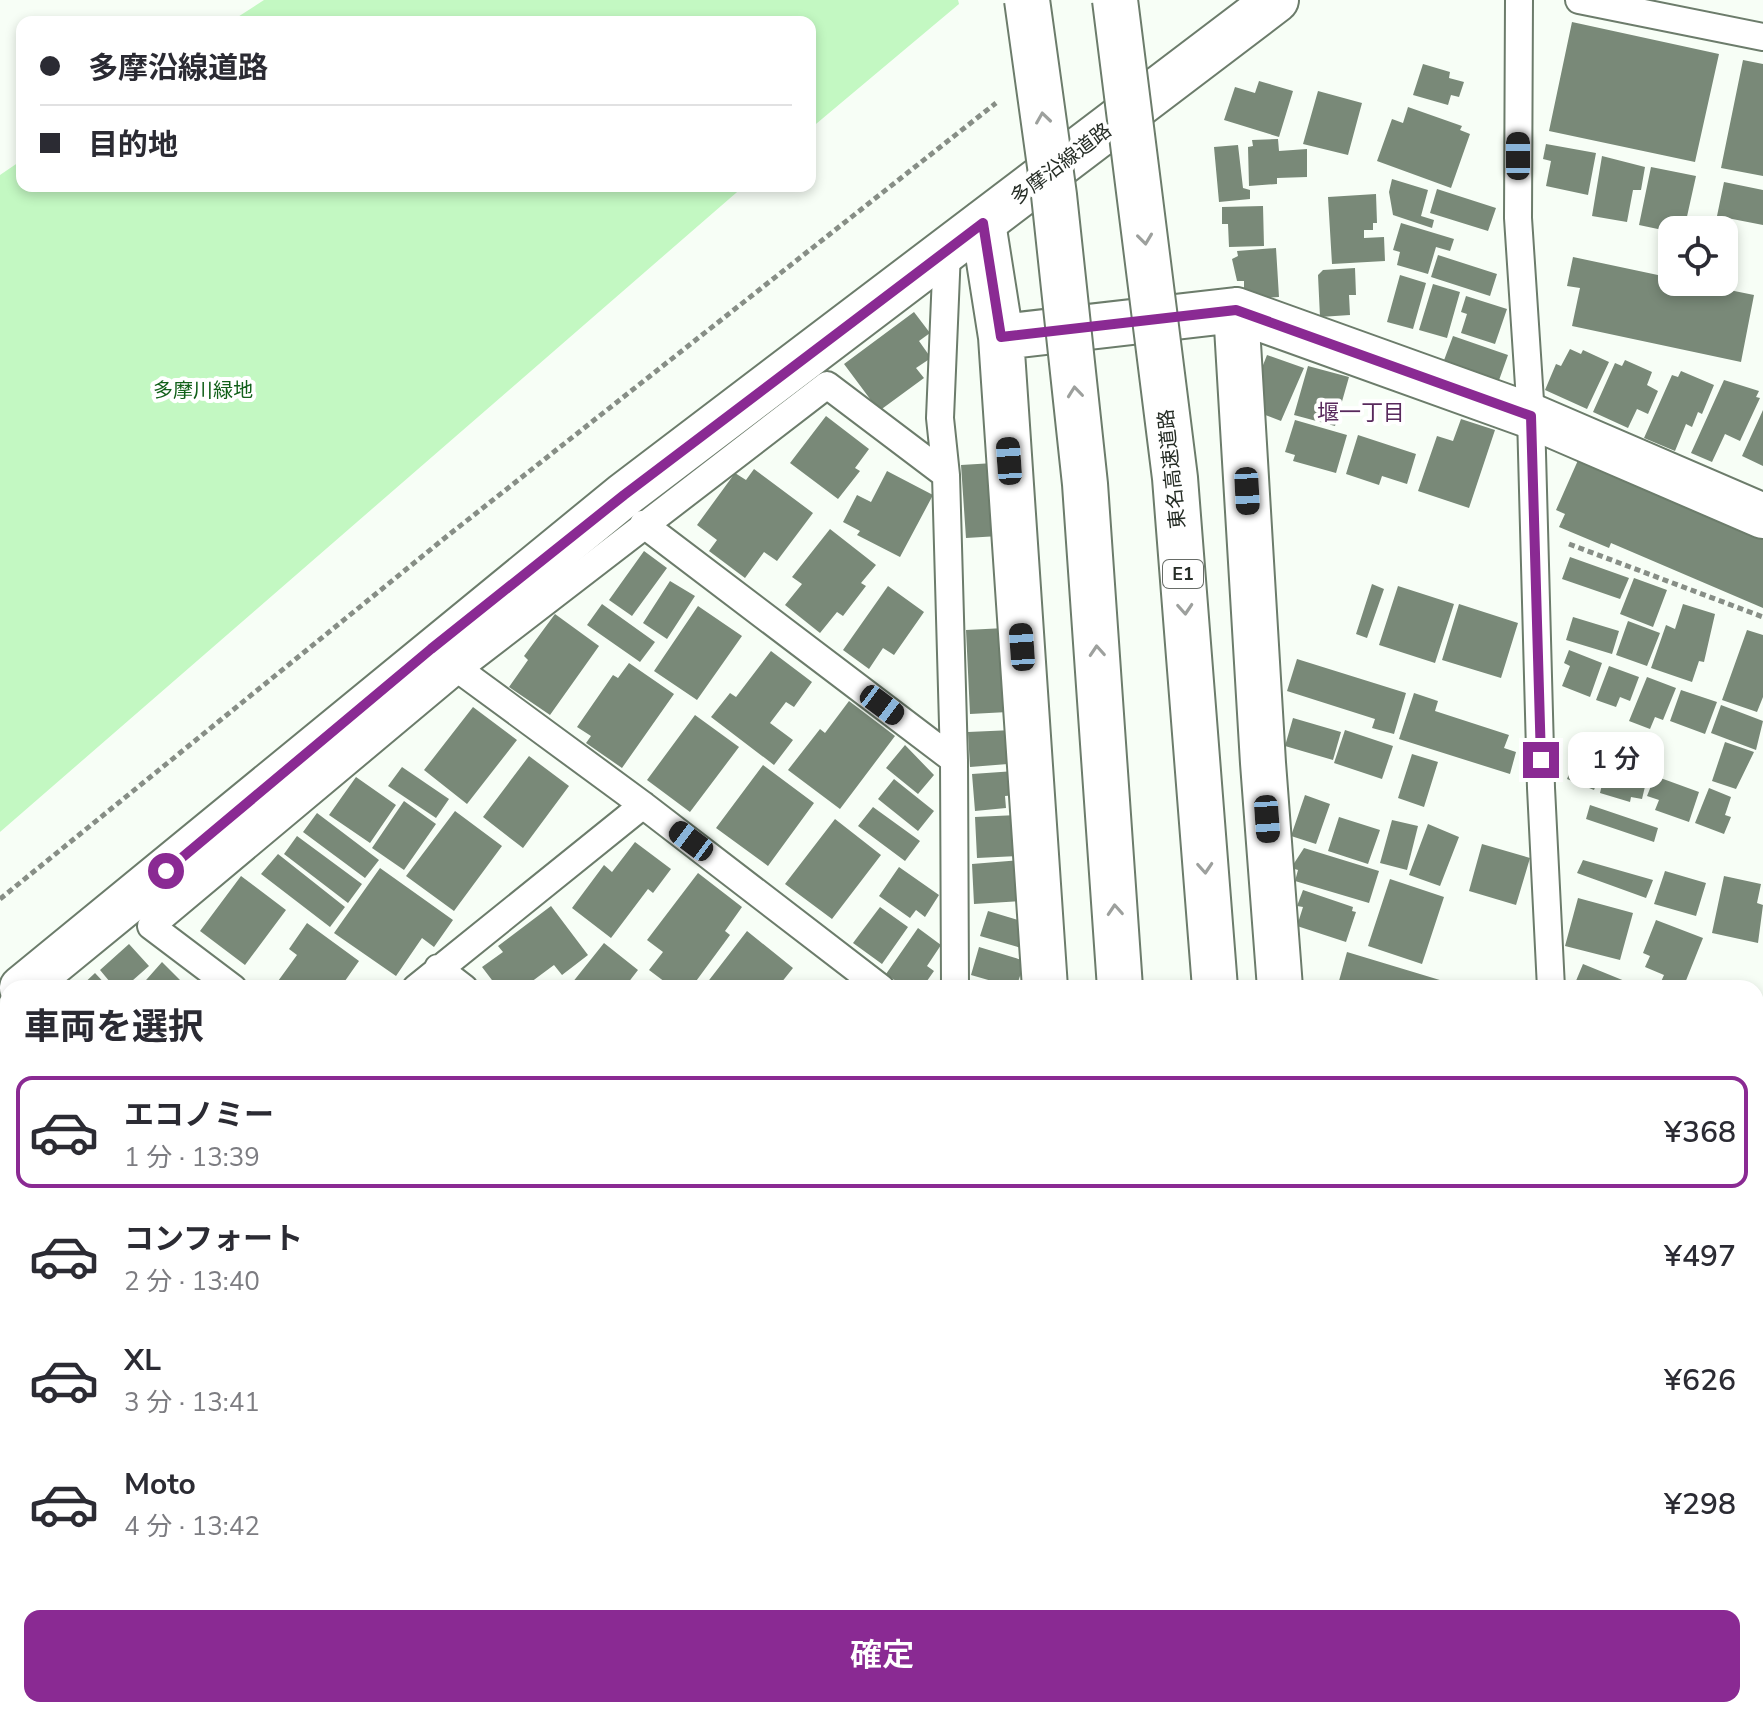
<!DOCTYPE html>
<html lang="ja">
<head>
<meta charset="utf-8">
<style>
  body { margin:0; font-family:"Nunito Sans","Noto Sans JP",sans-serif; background:#f7f7f7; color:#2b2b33; height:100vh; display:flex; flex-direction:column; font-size:30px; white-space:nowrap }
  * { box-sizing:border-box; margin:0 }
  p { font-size:26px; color:#7c7c81 }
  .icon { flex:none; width:44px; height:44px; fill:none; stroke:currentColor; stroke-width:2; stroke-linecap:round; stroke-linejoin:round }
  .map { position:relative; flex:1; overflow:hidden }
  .drawer { position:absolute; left:0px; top:980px; width:1764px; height:738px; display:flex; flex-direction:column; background:#fff; border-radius:24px 24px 0 0; box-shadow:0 4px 12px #0003 }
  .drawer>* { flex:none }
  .banner { position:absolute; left:16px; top:16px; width:800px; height:176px; border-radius:16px; box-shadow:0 4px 12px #0003; display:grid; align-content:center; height:176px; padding:0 24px; background:#fff }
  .fabs { position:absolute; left:1658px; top:216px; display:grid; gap:16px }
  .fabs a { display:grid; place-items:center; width:80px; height:80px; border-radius:16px; background:#fff; box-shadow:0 4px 12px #0003; font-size:40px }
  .end { position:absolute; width:36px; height:36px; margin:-18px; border:10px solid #8a2a93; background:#fff; box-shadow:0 0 0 4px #fff }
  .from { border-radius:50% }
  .bubble { position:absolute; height:56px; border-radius:16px; background:#fff; box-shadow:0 4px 12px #0003; font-size:26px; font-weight:600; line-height:56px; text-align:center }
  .car { position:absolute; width:24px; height:48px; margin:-24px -12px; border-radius:10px; box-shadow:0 0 6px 2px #0007; background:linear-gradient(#222 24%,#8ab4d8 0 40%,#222 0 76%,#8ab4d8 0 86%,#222 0) }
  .banner b { display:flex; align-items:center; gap:28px; height:76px; font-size:30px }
  .banner b+b { border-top:2px solid #e1e1e2 }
  .banner i { width:20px; height:20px; background:#2b2b33 }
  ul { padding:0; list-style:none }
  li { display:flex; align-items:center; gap:24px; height:112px; margin:0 16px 12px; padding:0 8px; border:4px solid transparent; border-radius:16px }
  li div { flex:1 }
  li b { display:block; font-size:30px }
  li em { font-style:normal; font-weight:600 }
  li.current { border-color:#8a2a93 }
  li>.icon { width:72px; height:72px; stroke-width:1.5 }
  h2 { padding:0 24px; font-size:36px; line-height:96px }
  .primary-button { display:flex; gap:16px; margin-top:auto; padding:16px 24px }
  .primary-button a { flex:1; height:92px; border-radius:16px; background:#8a2a93; color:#fff; font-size:32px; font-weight:600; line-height:92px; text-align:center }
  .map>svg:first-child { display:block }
  .green { fill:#c3f8c2 }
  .building { fill:#798978 }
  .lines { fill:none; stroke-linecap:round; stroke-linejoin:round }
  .service-casing { stroke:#6c7c6b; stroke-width:30 }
  .minor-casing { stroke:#6c7c6b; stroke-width:48 }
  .primary-casing { stroke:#6c7c6b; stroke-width:48 }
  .motorway-casing { stroke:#6c7c6b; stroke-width:48 }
  .path { stroke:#878e86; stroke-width:5; stroke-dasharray:6 4; stroke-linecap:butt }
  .service { stroke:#fff; stroke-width:26 }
  .minor { stroke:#fff; stroke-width:44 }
  .primary { stroke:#fff; stroke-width:44 }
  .motorway { stroke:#fff; stroke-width:44 }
  .motorway-bridge-casing { stroke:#6c7c6b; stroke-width:48; stroke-linecap:butt }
  .motorway-bridge { stroke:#fff; stroke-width:44 }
  .oneway { stroke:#9da09d }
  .route { stroke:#8a2a93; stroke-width:10 }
  .labels { text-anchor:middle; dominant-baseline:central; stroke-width:8; stroke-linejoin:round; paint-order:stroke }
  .shield { fill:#fff; stroke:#676c67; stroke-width:2 }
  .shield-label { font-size:18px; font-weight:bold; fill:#262d26 }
  .street-label { font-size:20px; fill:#262d26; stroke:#fff }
  .park-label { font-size:20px; fill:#12601a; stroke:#fff }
  .neighbourhood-label { font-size:22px; fill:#58295c; stroke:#fff }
</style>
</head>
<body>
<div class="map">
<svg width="1763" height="1717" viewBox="0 0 1763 1717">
  <rect width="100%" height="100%" fill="#f7fef6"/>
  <path class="green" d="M264,0h694l1,4 -149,125v-107h-580z
    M22,160v26h722l-744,646v-657z
    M0,1224l8,7v131l-8,6z
    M612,1710h83l-2,7h-87z"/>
  <path class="building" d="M1572,22l147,32 -24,108 -146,-31z
    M1743,60l20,4v112l-42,-8z
    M1423,64l27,8 -1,6 15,4 -5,15 -8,-2 -3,10 -35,-10z
    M1259,81l34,10 -14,46 -55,-17 11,-33 20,6z
    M1318,91l44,12 -14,52 -45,-11z
    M1408,107l54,19 -2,4 10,4 -19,54 -74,-27 15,-42 11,4z
    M1278,139l1,12 28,-2v28l-30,1v6l-28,2 -1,-39 5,-1 -1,-6z
    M1546,144l50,9 -8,42 -42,-9 5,-25 -8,-2z
    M1238,145l5,43 7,2v9l-31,3 -5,-55z
    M1602,156l43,11 -4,23h-8l-6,32 -35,-6z
    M1651,167l45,9 -12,54 -12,2 -33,-7z
    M1392,179l36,11 -7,26 13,4 -2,8 -39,-13 -4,-23z
    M1724,182l39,8v35l-46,-9z
    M1437,189l59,19 -8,23 -58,-18z
    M1376,194l1,29h-4v7h-9v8l20,-1 1,24 -53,3 -4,-67z
    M1263,206l1,40 -35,1 -1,-23h-6v-17z
    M1401,223l53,16 -4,12 -14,-4 -8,27 -31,-9 3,-13 -7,-2z
    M1276,248l3,49 -35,2v-18h-7l-5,-22 6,-3 -1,-5z
    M1438,255l59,19 -7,22 -59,-19z
    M1573,257l99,21v4h18l64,13 -13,67 -169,-36 8,-38 -13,-2z
    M1355,268l1,27h-7l1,20 -30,2 -2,-42 5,-5z
    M1400,275l26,8 -13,46 -26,-7z
    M1433,284l27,8 -13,46 -28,-8z
    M1466,296l41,13 -12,35 -34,-11 6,-19 -6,-2z
    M914,312l16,21 -11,8 12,17 -15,10 8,10 -45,33 -35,-47z
    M1453,336l55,19 -10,28 -55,-20z
    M1570,349l11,5 2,-4 26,12 -22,47 -42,-19 11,-26 5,2z
    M1267,355l37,13 -23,53 -21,-8 -6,-25z
    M1625,360l27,12 -5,13 11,6 -10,23 -11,-5 -9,19 -35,-16 22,-49 7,3z
    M1308,366l41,11 -14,49 -41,-11z
    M1681,371l33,14 -12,29 -4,-2 -6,15 -6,-3 -11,27 -31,-13 28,-63 6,2z
    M1724,380l35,11 -3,6 4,1 -20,43 -15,-7 -13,28 -21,-9z
    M1763,410v56l-21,-10z
    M826,416l43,33 -14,19 5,3 -22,28 -48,-36z
    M1461,419l34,11 -26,78 -51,-17 19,-55 16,5z
    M1295,420l52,15 -11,38 -43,-12 2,-6 -10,-3z
    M1358,435l58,19 -9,30 -25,-8 -3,9 -33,-11z
    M1579,458l184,80v70l-152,-65 -2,5 -50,-21 6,-13 -9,-4z
    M994,463l5,73 -33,2 -5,-73z
    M754,469l59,44 -36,48 -13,-9 -19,26 -36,-27 8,-11 -20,-15 38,-52 11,7z
    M887,471l46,24 -33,62 -43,-22 3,-4 -17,-9 14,-27 14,7z
    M830,529l46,36 -15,18 5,3 -23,30 -6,-4 -17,21 -35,-28 17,-21 -10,-7z
    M644,551l23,17 -35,48 -23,-16z
    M1570,557l59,21 -9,21 -58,-20z
    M1634,578l33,12 -14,37 -33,-13z
    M670,581l25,15 -28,43 -24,-16z
    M1372,584l12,5 -17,49 -11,-4z
    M888,586l36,26 -30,43 -11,-7 -14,21 -26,-19z
    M1398,586l56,18 -19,59 -56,-18z
    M602,604l53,38 -15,20 -53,-37z
    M1459,604l59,19 -17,55 -59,-18z
    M1683,604l32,10 -11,48 -5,-1 -7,21 -41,-14 15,-43 9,4z
    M698,606l44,30 -45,64 -43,-29z
    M555,614l44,32 -49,69 -41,-28 19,-27 -4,-4z
    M1573,617l46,14 -7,23 -46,-14z
    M1628,621l32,12 -13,33 -31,-11z
    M1005,628l3,84 -38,2 -4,-84z
    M1747,630l16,5v62l-6,15 -35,-12z
    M1569,650l33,13 -12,34 -28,-11 8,-20 -6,-3z
    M771,651l41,31 -18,25 -8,-5 -16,21 23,17 -19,25 -63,-48 19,-24 6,4z
    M1297,659l109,34 -12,41 -22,-6 3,-9 -88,-28z
    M629,663l45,31 -52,74 -36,-25 5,-7 -14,-9 36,-52 5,3z
    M1609,666l30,11 -9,24 -10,-4 -4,10 -20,-7z
    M1647,677l29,11 -13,32 -8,-3 -5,12 -21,-8z
    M1681,690l36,12 -12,32 -35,-13z
    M1414,693l24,8 -3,10 74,24 -5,13 12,4 -6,22 -111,-35z
    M849,701l46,35 -55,73 -52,-39 32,-41 5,4z
    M1721,705l42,16 -7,29 -45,-17z
    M473,707l44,33 -50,64 -43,-34z
    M695,715l44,32 -49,65 -43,-32z
    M1293,718l48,14 -8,28 -48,-14z
    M1013,730l-5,34 -38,3 -2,-35z
    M1345,730l48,16 -11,33 -48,-16z
    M1725,742l29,10 -18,37 -24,-8z
    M905,745l29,30 -16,19 -32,-26z
    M1580,747l20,8 -4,9 7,3 -9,23 -27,-11z
    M1412,754l26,8 -14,45 -26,-9z
    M529,756l40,30 -46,62 -40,-31z
    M1608,759l41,11 -7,29 -11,-2 -1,5 -30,-9z
    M763,765l51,38 -46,63 -52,-38z
    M402,767l47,32 -13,19 -48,-32z
    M1015,771l2,24 -12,1 1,12 -31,3 -3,-37z
    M1655,776l44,16 -10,30 -34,-12 4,-10 -12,-4z
    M356,777l40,28 -26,38 -41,-28z
    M894,779l40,32 -16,20 -40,-32z
    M1709,788l22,9 -6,18 6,2 -7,17 -29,-11z
    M1305,795l25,9 -14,40 -25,-8z
    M404,801l32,23 -32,46 -32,-22z
    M1590,805l68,23 -4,14 -68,-23z
    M873,807l47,34 -15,20 -47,-35z
    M455,811l47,35 -48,65 -48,-35z
    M317,813l62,47 -14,18 -62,-46z
    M1017,815l1,41 -41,2 -2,-41z
    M1339,817l41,13 -12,34 -40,-13z
    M835,819l46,36 -49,64 -47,-35z
    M1392,820l26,6 -11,44 -27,-7z
    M1428,824l31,13 -19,49 -31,-11z
    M297,836l65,48 -14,19 -64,-49z
    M635,842l36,27 -18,24 -5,-4 -37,49 -39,-30 32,-43 8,7z
    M1482,844l48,14 -14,47 -47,-14z
    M1304,848l75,23 -10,32 -74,-22 3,-11 -7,-2z
    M278,854l67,53 -15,20 -69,-53z
    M1021,860l3,41 -50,3 -2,-40z
    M1583,860l70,20 -7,18 -69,-25z
    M899,867l40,28 -14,22 -9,-7 -6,8 -31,-22z
    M380,868l73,52 -19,27 -12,-9 -26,38 -62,-43z
    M1665,871l41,12 -10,33 -42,-12z
    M698,873l44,34 -17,24 5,4 -39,53h-18l-24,-18 14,-18 -16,-12z
    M241,876l45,34 -41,55 -45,-34z
    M1724,876l37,8 -4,19 6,2 -5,38 -46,-10z
    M1390,879l54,18 -22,67 -54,-18z
    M1303,890l50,17 -1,4 4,1 -10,30 -49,-16 6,-19 -6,-1z
    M1578,898l55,15 -13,47 -55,-14z
    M551,906l37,49 -26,20 -8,-10 -31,23h-25l-16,-21 21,-15 -5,-6z
    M880,907l28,20 -26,37 -29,-21z
    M988,911l40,12 -7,25 -41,-12z
    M1656,920l47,18 -20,50 -23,-4 4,-9 -19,-8 5,-11 -7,-3z
    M307,923l52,38 -19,27h-67l24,-33 -8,-6z
    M918,928l23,17 -14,21 7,5 -12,17h-16l-20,-14z
    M747,931l46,37 -16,20h-74z
    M604,943l34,27 -14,18h-56z
    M129,944l20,22 -25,22h-9l-15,-18z
    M979,947l46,14 -9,27 -45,-13z
    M1347,952l116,35v1h-126z
    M162,962l26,26h-49z
    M1583,964l59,24h-69z
    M95,973l14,15h-30z
    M1756,998l7,1 -5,37h-2z
    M0,1076l8,7v86l-8,-6z
    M1762,1316h1v79l-7,-2v-56z
    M8,1404v88l-8,9v-88z
    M0,1518l8,6v15l-8,10z
    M1756,1602l7,3v41l-7,-3z
    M8,1621v42l-8,-8v-25z
    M1756,1650l7,2v32l-7,-3z
    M8,1695v15h38l8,7h-54v-14z
    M273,1710h86l-5,7h-84z
    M488,1710h96l-5,7h-96z
    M858,1710h59l-3,7h-58z
    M1544,1710h56l-3,7h-56z
    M1656,1710h46l-2,7h-25z
    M1709,1710h34l13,4 -50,3z"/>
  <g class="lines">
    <g class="service-casing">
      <path id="service" d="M1519,0l-1,218 13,198 10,372 10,200
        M1579,0l184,37
        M947,251l-7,167 6,57 8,285 1,228
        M643,524l311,236
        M458,669l185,136 238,183
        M438,968l26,20
        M233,988l-82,-62 307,-257 369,-284 119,90
        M416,988l227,-183
        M0,1202l8,7
        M1756,1272l7,2
        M0,1389l8,-7
        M1756,1483l7,-6
        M205,1717l5,-7
        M425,1717l6,-7
        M1616,1717l2,-7"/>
    </g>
    <g class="minor-casing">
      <path id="minor" d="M983,223l18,114 44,651
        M1236,310l27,453 17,225
        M1001,337l235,-27 295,106 232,100
        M166,1710l9,7
        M1068,1710v7
        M1301,1710v7
        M108,1717l3,-7
        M716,1717l2,-7
        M1513,1717l3,-7"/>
    </g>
    <g class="primary-casing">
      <path id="primary" d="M22,988l602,-493 652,-495"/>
    </g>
    <g class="motorway-casing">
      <path id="motorway" d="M1140,1710v7
        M1232,1717v-7"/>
    </g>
    <path class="path" d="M1569,544l194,73
      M0,899l446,-362 550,-434"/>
    <use href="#service" class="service"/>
    <use href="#minor" class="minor"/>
    <use href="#primary" class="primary"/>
    <use href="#motorway" class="motorway"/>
    <g class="motorway-bridge-casing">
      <path id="motorway-bridge" d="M1027,0l27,195 31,289 35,504
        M1115,0l60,478 40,510"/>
    </g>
    <use href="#motorway-bridge" class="motorway-bridge"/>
  </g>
  <defs><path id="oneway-chevron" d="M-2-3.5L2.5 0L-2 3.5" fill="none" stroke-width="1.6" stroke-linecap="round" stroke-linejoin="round" transform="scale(2)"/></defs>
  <g class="oneway">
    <use href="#oneway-chevron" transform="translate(1043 118) rotate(-98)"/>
    <use href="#oneway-chevron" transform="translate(1145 239) rotate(83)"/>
    <use href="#oneway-chevron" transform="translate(1075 392) rotate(-96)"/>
    <use href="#oneway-chevron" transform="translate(1185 609) rotate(86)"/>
    <use href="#oneway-chevron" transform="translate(1097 651) rotate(-94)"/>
    <use href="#oneway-chevron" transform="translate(1205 868) rotate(86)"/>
    <use href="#oneway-chevron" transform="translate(1115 910) rotate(-94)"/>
  </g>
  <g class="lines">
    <path class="route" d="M166,871l265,-222 193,-154 359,-272 18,114 235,-27 295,106 10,344"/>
  </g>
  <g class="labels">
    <rect class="shield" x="1163" y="560" width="40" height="28" rx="6"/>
    <g class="shield-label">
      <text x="1183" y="574">E1</text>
    </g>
    <g class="street-label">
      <text transform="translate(1061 164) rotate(-37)">多摩沿線道路</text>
      <text transform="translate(1172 469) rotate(-96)">東名高速道路</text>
    </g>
    <g class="park-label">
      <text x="203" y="390">多摩川緑地</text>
    </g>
    <g class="neighbourhood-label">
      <text x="1361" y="413">堰一丁目</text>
    </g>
  </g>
</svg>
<div class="fabs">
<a><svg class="icon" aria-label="locate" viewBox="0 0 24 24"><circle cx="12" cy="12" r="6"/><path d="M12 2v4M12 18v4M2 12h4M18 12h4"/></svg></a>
</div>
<i class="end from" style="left:166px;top:871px"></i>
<i class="end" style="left:1541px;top:760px"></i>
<div class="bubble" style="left:1568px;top:732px;width:96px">1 分</div>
<i class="car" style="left:1518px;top:156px;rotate:0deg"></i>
<i class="car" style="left:1009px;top:461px;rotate:356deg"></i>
<i class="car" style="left:1247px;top:491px;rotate:177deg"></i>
<i class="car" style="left:1022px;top:647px;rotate:356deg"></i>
<i class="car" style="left:882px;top:705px;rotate:127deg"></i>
<i class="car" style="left:1267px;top:819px;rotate:176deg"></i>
<i class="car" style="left:691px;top:841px;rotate:307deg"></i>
<div class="banner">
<b><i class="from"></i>多摩沿線道路</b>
<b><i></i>目的地</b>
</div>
<section class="drawer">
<h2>車両を選択</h2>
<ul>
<li class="current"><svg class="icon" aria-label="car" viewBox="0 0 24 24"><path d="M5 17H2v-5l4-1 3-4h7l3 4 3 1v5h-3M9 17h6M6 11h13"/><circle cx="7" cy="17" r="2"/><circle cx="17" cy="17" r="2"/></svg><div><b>エコノミー</b><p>1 分 · 13:39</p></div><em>¥368</em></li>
<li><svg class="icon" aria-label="car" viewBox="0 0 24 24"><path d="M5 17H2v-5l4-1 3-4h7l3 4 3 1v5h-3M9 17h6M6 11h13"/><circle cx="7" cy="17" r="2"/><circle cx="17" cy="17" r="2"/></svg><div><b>コンフォート</b><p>2 分 · 13:40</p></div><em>¥497</em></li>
<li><svg class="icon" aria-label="car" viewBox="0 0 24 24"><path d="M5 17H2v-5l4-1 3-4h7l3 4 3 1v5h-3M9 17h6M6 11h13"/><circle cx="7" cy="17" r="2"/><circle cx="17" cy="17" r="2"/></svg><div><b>XL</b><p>3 分 · 13:41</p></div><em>¥626</em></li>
<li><svg class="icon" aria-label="car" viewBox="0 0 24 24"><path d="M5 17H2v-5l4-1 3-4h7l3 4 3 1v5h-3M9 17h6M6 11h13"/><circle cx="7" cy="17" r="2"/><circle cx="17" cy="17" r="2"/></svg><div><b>Moto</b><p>4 分 · 13:42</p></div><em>¥298</em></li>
</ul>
<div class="primary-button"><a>確定</a></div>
</section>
</div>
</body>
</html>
